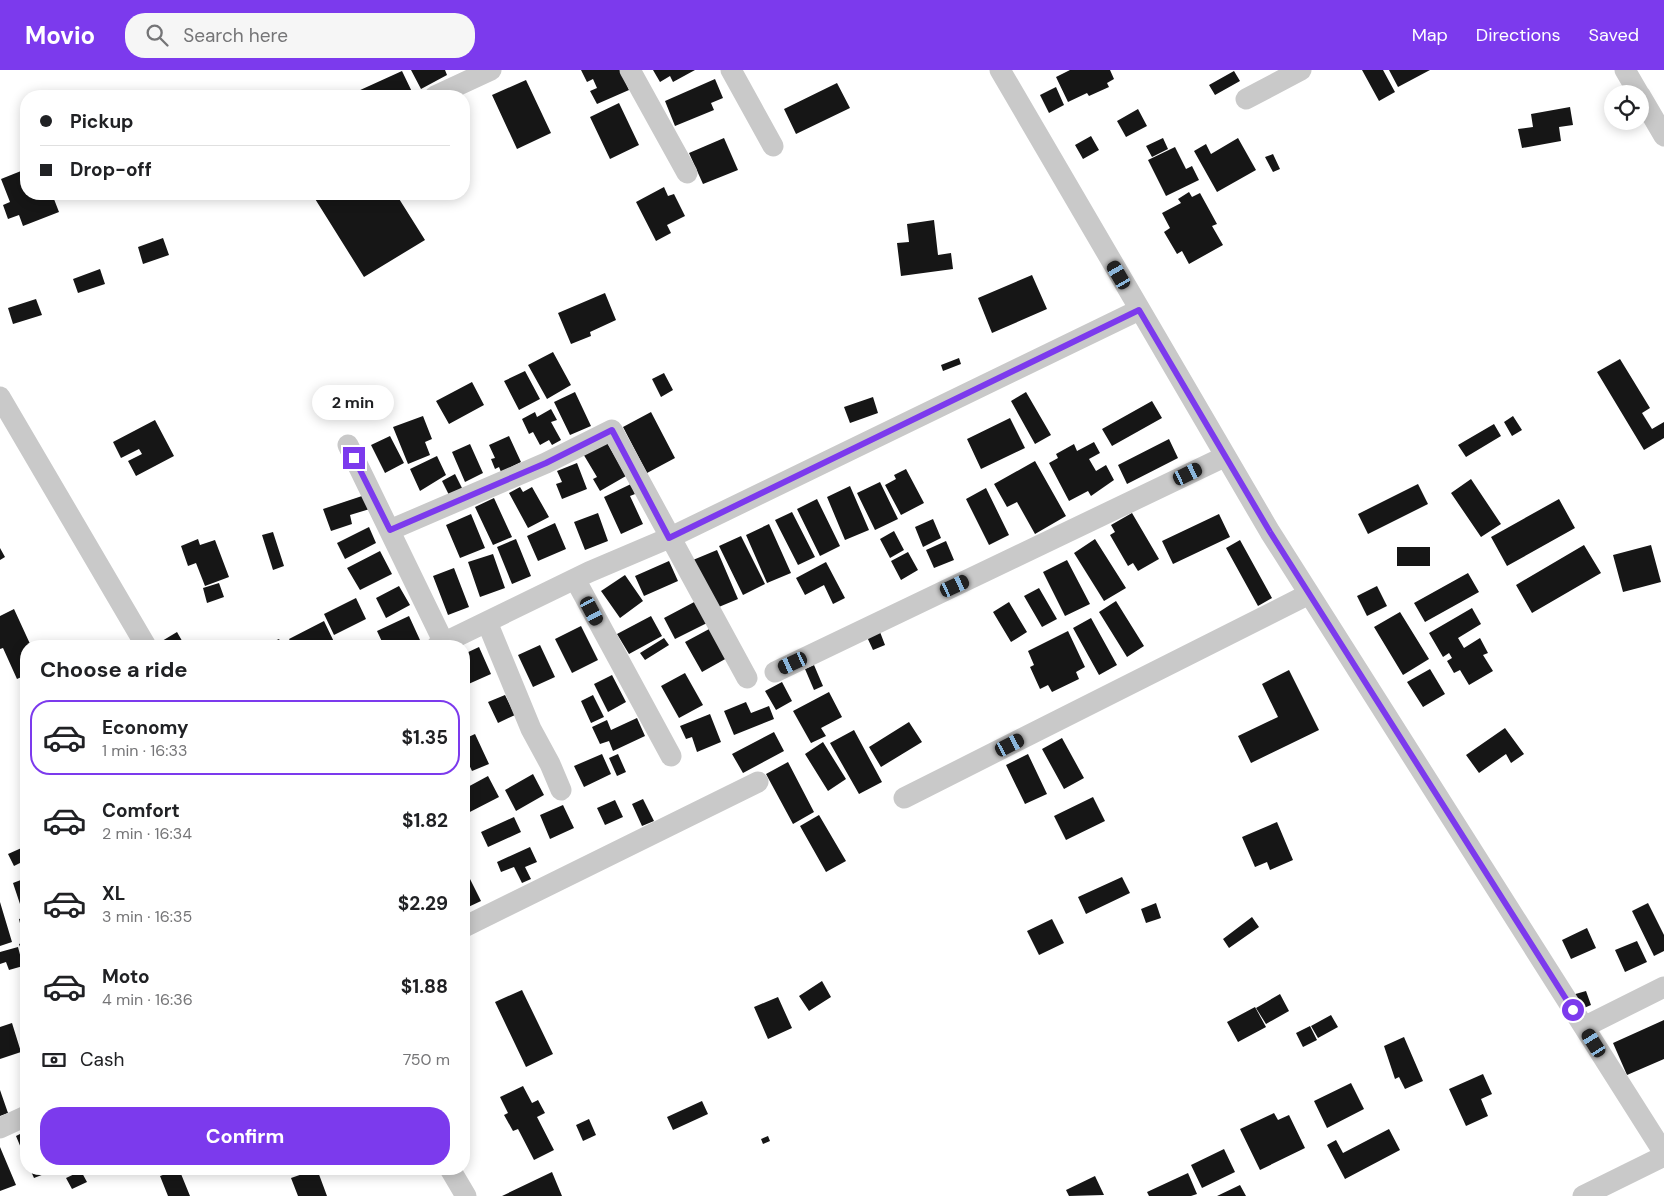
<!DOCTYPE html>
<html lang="en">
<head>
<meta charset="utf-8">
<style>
  body { margin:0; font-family:"DM Sans",sans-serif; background:#f6f6f6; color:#202124; height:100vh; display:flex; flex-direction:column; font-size:19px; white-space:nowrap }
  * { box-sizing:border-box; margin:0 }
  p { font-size:16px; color:#757577 }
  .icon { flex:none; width:28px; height:28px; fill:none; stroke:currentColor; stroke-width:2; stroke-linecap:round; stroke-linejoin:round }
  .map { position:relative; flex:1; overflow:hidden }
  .panel { position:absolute; left:20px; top:570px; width:450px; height:535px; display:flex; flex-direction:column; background:#fff; border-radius:20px; box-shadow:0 2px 12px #0003 }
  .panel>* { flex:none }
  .hud { position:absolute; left:20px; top:20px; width:450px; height:110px; border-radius:20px; box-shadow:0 2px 12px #0003; display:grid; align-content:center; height:110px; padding:0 20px; background:#fff }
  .buttons { position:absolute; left:1604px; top:15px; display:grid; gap:10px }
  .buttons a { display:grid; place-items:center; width:45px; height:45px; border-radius:50%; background:#fff; box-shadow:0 2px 12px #0003; font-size:25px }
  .end { position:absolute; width:22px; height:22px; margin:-11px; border:6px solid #7c3aed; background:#fff; box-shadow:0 0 0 2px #fff }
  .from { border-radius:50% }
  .bubble { position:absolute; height:35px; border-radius:18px; background:#fff; box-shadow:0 2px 12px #0003; font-size:16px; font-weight:700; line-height:35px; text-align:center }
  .car { position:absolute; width:15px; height:30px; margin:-15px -8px; border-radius:6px; box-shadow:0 0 4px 1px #0007; background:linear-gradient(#222 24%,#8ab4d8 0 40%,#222 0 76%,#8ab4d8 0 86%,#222 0) }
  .hud b { display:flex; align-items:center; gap:18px; height:48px; font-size:19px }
  .hud b+b { border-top:1px solid #e0e0e0 }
  .hud i { width:12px; height:12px; background:#202124 }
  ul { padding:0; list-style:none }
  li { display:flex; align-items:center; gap:15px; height:75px; margin:0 10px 8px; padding:0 10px; border:2px solid transparent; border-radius:20px }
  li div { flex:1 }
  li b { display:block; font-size:19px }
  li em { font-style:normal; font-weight:700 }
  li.selected { border-color:#7c3aed }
  li>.icon { width:45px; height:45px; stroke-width:1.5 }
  h2 { padding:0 20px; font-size:22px; line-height:60px }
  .pay { display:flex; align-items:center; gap:12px; height:55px; padding:0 20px; font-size:19px }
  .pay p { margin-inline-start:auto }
  .button { display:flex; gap:10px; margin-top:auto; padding:10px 20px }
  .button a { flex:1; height:58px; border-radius:20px; background:#7c3aed; color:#fff; font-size:20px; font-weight:700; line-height:58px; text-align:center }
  header { display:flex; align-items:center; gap:30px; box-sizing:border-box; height:70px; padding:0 25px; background:#7c3aed; color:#fff }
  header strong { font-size:24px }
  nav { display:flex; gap:28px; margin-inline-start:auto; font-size:18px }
  .search { width:350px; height:45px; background:#f6f6f6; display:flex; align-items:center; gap:12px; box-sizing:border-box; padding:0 18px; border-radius:20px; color:#757577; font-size:19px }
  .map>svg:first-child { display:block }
  .building { fill:#161616 }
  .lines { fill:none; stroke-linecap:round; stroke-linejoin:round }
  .minor { stroke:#c9c9c9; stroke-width:21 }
  .route { stroke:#7c3aed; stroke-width:6 }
</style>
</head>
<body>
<header>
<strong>Movio</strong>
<div class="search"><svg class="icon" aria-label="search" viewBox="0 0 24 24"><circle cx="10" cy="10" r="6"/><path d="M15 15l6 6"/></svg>Search here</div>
<nav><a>Map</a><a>Directions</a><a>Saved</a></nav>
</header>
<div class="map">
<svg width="1664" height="1126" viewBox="0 0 1664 1126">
  <rect width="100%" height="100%" fill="#fff"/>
  <path class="building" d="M411,0h34l2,5 -26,14z
    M581,0h39l9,20 -32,14 -7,-13 7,-3 -4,-9 -6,3z
    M653,0h42l-22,12 -3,-6 -10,6z
    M1070,0h40l4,9 -7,4 2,4 -20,9 -2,-3 -19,9 -12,-25z
    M1362,0h21l12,22 -16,9z
    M1389,0h41l-32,17z
    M402,1l12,25h-67z
    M1234,1l6,10 -25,14 -6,-10z
    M715,9l8,19 -12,5 3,7 -39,16 -10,-25z
    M526,10l25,53 -34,16 -25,-54z
    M837,13l13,25 -54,26 -12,-25z
    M1056,17l8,18 -15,8 -9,-18z
    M619,33l20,42 -29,14 -20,-42z
    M1570,37l3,18 -14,2 2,14 -39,7 -4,-19 15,-2 -2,-13z
    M1138,39l9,17 -21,11 -9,-16z
    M1091,66l8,14 -16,9 -8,-14z
    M724,68l14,32 -35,14 -14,-31z
    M1163,68l5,11 -16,8 -6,-11z
    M1238,68l18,32 -39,22 -23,-41 12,-7 5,10z
    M1175,77l11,22 6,-3 7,14 -33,16 -18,-36z
    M1273,84l7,15 -7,3 -8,-15z
    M26,99v25h13l2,3 11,-3 7,18 -36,14 -4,-11 -11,4 -5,-14 7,-3 -9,-23z
    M664,117l4,9 6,-2 11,22 -18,9 4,8 -15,8 -20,-39z
    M1189,122l3,5 8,-4 17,31 -5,2 11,19 -34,19 -7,-13 -5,3 -13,-22 6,-4 -8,-15 19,-10 -3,-4z
    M312,124h84l29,46 -61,37z
    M934,150l4,35 13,-2 2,16 -52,7 -4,-33 12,-1 -2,-18z
    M163,168l6,17 -26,9 -5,-17z
    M100,199l5,15 -27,9 -5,-14z
    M1032,205l15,34 -55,24 -14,-35z
    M605,223l11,27 -26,12 1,4 -20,8 -13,-31z
    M36,229l6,16 -29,9 -5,-16z
    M553,282l18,33 -24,14 -19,-34z
    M959,288l2,6 -18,7 -2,-6z
    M1620,289l30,49 -8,5 10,16 12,-7v16l-20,12 -47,-78z
    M525,301l15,28 -21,11 -15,-29z
    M664,303l9,17 -12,7 -9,-18z
    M472,312l12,23 -35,19 -13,-23z
    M575,322l16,34 -21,9 -16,-33z
    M1026,322l25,43 -16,9 -24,-43z
    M873,327l5,16 -28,10 -6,-16z
    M1152,331l10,17 -50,28 -10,-17z
    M551,339l6,11 -6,2 10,18 -9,5 -3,-5 -9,5 -7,-13 -4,2 -7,-15 13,-7 2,5z
    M651,342l24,46 -28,15 -24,-46z
    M423,346l9,23 -7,3 5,13 -22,9 -15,-37z
    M1513,346l9,14 -10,6 -8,-14z
    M1010,348l15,30 -44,21 -14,-30z
    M155,350l19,36 -38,20 -8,-15 14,-7 -3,-5 -18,9 -8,-16z
    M1494,354l7,12 -35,21 -8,-12z
    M390,366l14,27 -19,10 -14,-28z
    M509,366l12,26 -20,10 -2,-5 -4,2 -4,-10 4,-1 -6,-13z
    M605,369l21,37 -26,15 -7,-12 4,-2 -15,-25z
    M1169,369l9,19 -51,26 -9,-19z
    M1094,372l6,11 -11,6 7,12 10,-6 8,15 -23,16 -3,-5 -19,10 -20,-38 9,-5 -2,-4 18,-10 3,7z
    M470,374l13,29 -18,9 -13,-30z
    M437,386l9,19 -26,16 -10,-22z
    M1035,391l31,55 -31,18 -18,-32 -10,5 -13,-23z
    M577,393l10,26 -25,10 -6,-15 6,-2 -5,-11z
    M906,399l18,34 -23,12 -16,-30 11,-6 -2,-4z
    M455,404l10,20 -13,7 -10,-20z
    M1471,409l30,45 -20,13 -30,-44z
    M880,412l18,37 -23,11 -18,-37z
    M631,414l4,10 -5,2 13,28 -22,10 -17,-37z
    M1418,414l10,20 -60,30 -10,-20z
    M850,416l19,44 -24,10 -18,-43z
    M520,417l3,5 9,-5 17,30 -21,11 -19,-35z
    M986,418l23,47 -20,10 -23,-46z
    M368,424l5,14 -23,7 2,9 -21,7 -8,-22z
    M494,428l18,39 -19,8 -18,-38z
    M817,429l23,47 -20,10 -23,-47z
    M1559,429l16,29 -68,38 -16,-29z
    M792,442l23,45 -17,8 -23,-45z
    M598,443l10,28 -23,9 -11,-28z
    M1132,443l27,46 -21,12 -5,-8 -5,3 -18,-31 5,-3 -4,-7z
    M471,444l14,34 -25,10 -14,-33z
    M1219,444l11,23 -57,27 -11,-23z
    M933,449l8,19 -18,9 -8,-20z
    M555,453l11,26 -28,12 -11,-25z
    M769,454l22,49 -24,10 -21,-48z
    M369,457l7,16 -31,16 -8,-16z
    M894,461l10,19 -14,8 -10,-19z
    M273,462l11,34 -11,4 -11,-35z
    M741,466l24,48 -22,11 -24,-49z
    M198,469l2,6 15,-5 14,37 -24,9 -9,-23 -8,3 -7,-20z
    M516,469l15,37 -19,8 -15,-37z
    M1095,469l31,49 -22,13 -30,-48z
    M1240,470l32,58 -14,8 -32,-58z
    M946,471l8,19 -20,8 -8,-18z
    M1584,475l17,28 -69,40 -16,-28z
    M1651,475l10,37 -38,10 -10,-37z
    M1397,477h33v19h-33z
    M0,478l5,9 -5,3z
    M717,480l21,49 -24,10 -21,-49z
    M380,481l12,23 -32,16 -13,-22z
    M908,482l10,18 -17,10 -10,-19z
    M493,484l12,34 -25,9 -12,-35z
    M1067,490l23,44 -25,12 -22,-44z
    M669,491l9,20 -34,15 -9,-20z
    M826,492l19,36 -12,6 -9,-19 -19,10 -9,-17z
    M454,498l15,39 -21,8 -15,-39z
    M1468,503l11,19 -54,30 -11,-19z
    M625,505l18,26 -23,17 -19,-27z
    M219,513l5,14 -17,6 -4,-15z
    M399,516l11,19 -24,13 -10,-20z
    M1377,516l10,20 -20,10 -10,-20z
    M1039,518l18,31 -15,8 -18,-31z
    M356,528l10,21 -32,16 -10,-21z
    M698,530l11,22 -34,17 -11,-21z
    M1116,531l28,45 -17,11 -28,-45z
    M1009,532l18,30 -16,10 -18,-30z
    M1472,538l9,16 -23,14 6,10 16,-10 8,15 -5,2 10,16 -24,14 -9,-15 -6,3 -7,-12 5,-3 -3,-5 -6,4 -14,-24z
    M14,539l17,37h-5v29l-9,4 -14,-31 -3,1v-33z
    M1400,542l29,47 -26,16 -29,-48z
    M409,546l11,24 -14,6h-22l-7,-15z
    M651,546l11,20 -33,18 -12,-20z
    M1091,548l26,47 -18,10 -26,-47z
    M324,551l12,25h-43l-4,-7z
    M581,556l17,34 -26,13 -17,-34z
    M711,558l16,30 -25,14 -17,-30z
    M1068,561l17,36 -9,5 3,7 -27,13 -4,-7 -8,4 -10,-22 4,-2 -6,-14z
    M177,562l8,14h-20l-3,-5z
    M880,562l5,13 -12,5 -6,-13z
    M664,568l5,7 -24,15 -5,-7z
    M279,569l4,7h-20z
    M540,575l15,32 -22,10 -15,-32z
    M479,577l12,27 -27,12v-32z
    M814,595l9,21 -9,4 -9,-21z
    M1430,599l15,25 -22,13 -16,-25z
    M1289,600l30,60 -68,33 -13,-27 40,-19 -16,-33z
    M685,603l18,32 -24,13 -18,-32z
    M612,605l14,27 -18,10 -14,-28z
    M782,612l10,19 -16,9 -11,-19z
    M26,615v14l-5,-12z
    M829,622l13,25 -21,11 5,8 -15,7 -18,-32z
    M505,625l10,20 -17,8 -10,-21z
    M593,625l11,22 -13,6 -10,-22z
    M746,632l5,11 18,-7 5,13 -40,16 -10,-24z
    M710,644l11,28 -24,10 -5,-15 -6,2 -6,-13z
    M637,648l8,18 -32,15 -4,-10 -9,3 -8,-17 15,-7 4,10z
    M909,652l13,20 -41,25 -12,-20z
    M1505,658l19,26 -13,9 -5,-9 -27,19 -13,-18z
    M854,660l28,52 -23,12 -29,-51z
    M774,662l10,19 -41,22 -11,-19z
    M475,664l14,30 -17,7 -8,-17v-15z
    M1062,668l22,40 -20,11 -22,-40z
    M823,672l23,37 -18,12 -23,-37z
    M602,684l9,20 -27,13 -10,-21z
    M618,684l8,18 -9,4 -8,-18z
    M1028,684l19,40 -22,10 -19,-39z
    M788,692l26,50 -21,12 -27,-50z
    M533,704l11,21 -28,16 -11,-21z
    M488,706l11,21 -35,18v-26z
    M1093,727l12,24 -39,19 -12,-24z
    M643,729l11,22 -12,5 -10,-22z
    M615,730l8,17 -18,8 -8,-17z
    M563,735l11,23 -24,11 -10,-24z
    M819,745l27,46 -20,11 -26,-46z
    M514,747l7,15 -33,15 -7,-15z
    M1277,752l16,38 -23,10 -3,-8 -12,5 -13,-30z
    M26,776v14l-12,6 -6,-12z
    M530,777l7,15 -12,5 6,12 -9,4 -8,-16 -13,5 -4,-10z
    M1122,807l8,16 -44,21 -8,-17z
    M26,808v34l-3,1 -10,-30z
    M470,809l11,22 -17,8v-27z
    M0,832l12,40 -12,4z
    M1156,833l5,15 -15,5 -5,-14z
    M1648,833l16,32v16l-10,5 -22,-45z
    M26,847v18l-3,1 -4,-17z
    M1252,847l7,10 -30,21 -6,-9z
    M1052,849l12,24 -25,12 -12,-24z
    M1587,858l9,20 -25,11 -9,-19z
    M26,871v23l-7,-20z
    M1637,871l10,21 -22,10 -10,-22z
    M18,877l5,19 -14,4 -3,-8 -6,2v-12z
    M822,911l9,16 -22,14 -10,-15z
    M522,920l31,64 -27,13 -31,-65z
    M1586,921l5,14 -7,3 -12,-13z
    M1280,924l9,17 -23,13 -10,-16z
    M778,927l14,31 -24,11 -14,-32z
    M26,937v17l-5,-14z
    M1255,937l11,20 -28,15 -11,-20z
    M1331,945l7,12 -20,11 -7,-12z
    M1664,950v39l-37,16 -14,-32z
    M12,953l9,29 -21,7v-32z
    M1310,956l7,14 -14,7 -7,-14z
    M1404,967l19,44 -18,8 -6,-12 -4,2 -11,-33z
    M1483,1004l9,20 -11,5 7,17 -22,10 -17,-37z
    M1351,1013l13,26 -37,19 -13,-27z
    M523,1016l9,17 6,-3 7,13 -8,4 17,33 -20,10 -16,-31 -5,2 -9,-16 4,-2 -8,-16z
    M0,1020l8,23 -8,3z
    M702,1031l6,13 -35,16 -6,-13z
    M1274,1043l4,7 11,-5 16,33 -45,22 -20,-41z
    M589,1049l7,16 -13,6 -7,-16z
    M1389,1059l11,21 -55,29 -18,-34 9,-5 7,13z
    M26,1061v29l-10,-24z
    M768,1066l2,5 -7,3 -2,-5z
    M0,1077l16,38 -16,6z
    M1224,1079l11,23 -33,16 -11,-23z
    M30,1099h27l-23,9z
    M179,1099l11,27h-22l-8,-20z
    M317,1099l10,27h-29l-7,-18z
    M81,1101l6,11 -15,7 -6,-11z
    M552,1102l10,24h-60z
    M1188,1103l9,21 -6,2h-42l-2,-4z
    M1095,1106l9,19 -35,1 -3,-6z
    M1240,1115l6,11h-29z"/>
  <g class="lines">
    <path class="minor" d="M630,0l57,103
      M731,0l42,76
      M1000,0l270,462 394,621
      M1625,0l14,24
      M1640,25l24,41
      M435,26l56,-26
      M1246,29l55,-29
      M0,327l146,249
      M348,375l96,198
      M390,460l156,-67 66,-33 135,248
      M575,509l96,177
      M487,552l44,107 19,35 11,26
      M437,576l152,-74 80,-34 470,-228
      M775,602l449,-215
      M904,728l405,-204
      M464,857l294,-145
      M1584,957l80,-40
      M0,1058l26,-12
      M450,1099l16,27
      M1583,1126l81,-40"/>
  </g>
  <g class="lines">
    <path class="route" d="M354,388l36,72 156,-67 66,-33 57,108 470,-228 131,222 303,478"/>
  </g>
</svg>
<div class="buttons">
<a><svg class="icon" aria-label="locate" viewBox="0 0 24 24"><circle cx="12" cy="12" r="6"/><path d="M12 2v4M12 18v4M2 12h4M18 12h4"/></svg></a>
</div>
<i class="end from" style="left:1573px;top:940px"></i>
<i class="end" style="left:354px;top:388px"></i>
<div class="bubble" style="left:312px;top:315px;width:82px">2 min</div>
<i class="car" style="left:1119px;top:205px;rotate:330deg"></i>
<i class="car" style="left:1188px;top:404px;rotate:64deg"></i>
<i class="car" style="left:955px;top:516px;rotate:65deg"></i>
<i class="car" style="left:592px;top:541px;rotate:152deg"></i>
<i class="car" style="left:793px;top:593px;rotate:245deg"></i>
<i class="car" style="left:1010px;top:675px;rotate:63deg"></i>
<i class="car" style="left:1594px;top:973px;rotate:328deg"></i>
<div class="hud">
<b><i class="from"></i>Pickup</b>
<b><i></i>Drop-off</b>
</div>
<section class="panel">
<h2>Choose a ride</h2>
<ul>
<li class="selected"><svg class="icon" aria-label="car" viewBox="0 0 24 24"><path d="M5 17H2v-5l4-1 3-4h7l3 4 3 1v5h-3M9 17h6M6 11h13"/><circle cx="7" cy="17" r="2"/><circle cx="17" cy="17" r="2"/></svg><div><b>Economy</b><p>1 min · 16:33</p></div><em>$1.35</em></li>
<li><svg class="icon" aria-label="car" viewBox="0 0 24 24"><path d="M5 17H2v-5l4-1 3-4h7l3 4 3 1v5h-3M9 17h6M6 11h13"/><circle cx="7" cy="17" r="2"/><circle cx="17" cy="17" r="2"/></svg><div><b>Comfort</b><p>2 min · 16:34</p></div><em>$1.82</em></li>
<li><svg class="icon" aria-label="car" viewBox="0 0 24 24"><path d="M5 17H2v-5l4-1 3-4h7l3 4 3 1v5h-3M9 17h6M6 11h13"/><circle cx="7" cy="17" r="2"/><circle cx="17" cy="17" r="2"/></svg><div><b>XL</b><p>3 min · 16:35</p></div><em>$2.29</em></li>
<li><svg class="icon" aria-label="car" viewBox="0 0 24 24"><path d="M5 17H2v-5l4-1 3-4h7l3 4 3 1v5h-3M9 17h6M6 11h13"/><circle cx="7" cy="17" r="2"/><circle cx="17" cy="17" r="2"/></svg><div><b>Moto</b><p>4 min · 16:36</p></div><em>$1.88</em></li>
</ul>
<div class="pay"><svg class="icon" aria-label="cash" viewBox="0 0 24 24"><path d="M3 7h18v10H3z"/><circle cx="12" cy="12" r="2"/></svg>Cash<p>750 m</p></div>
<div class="button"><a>Confirm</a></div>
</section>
</div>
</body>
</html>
